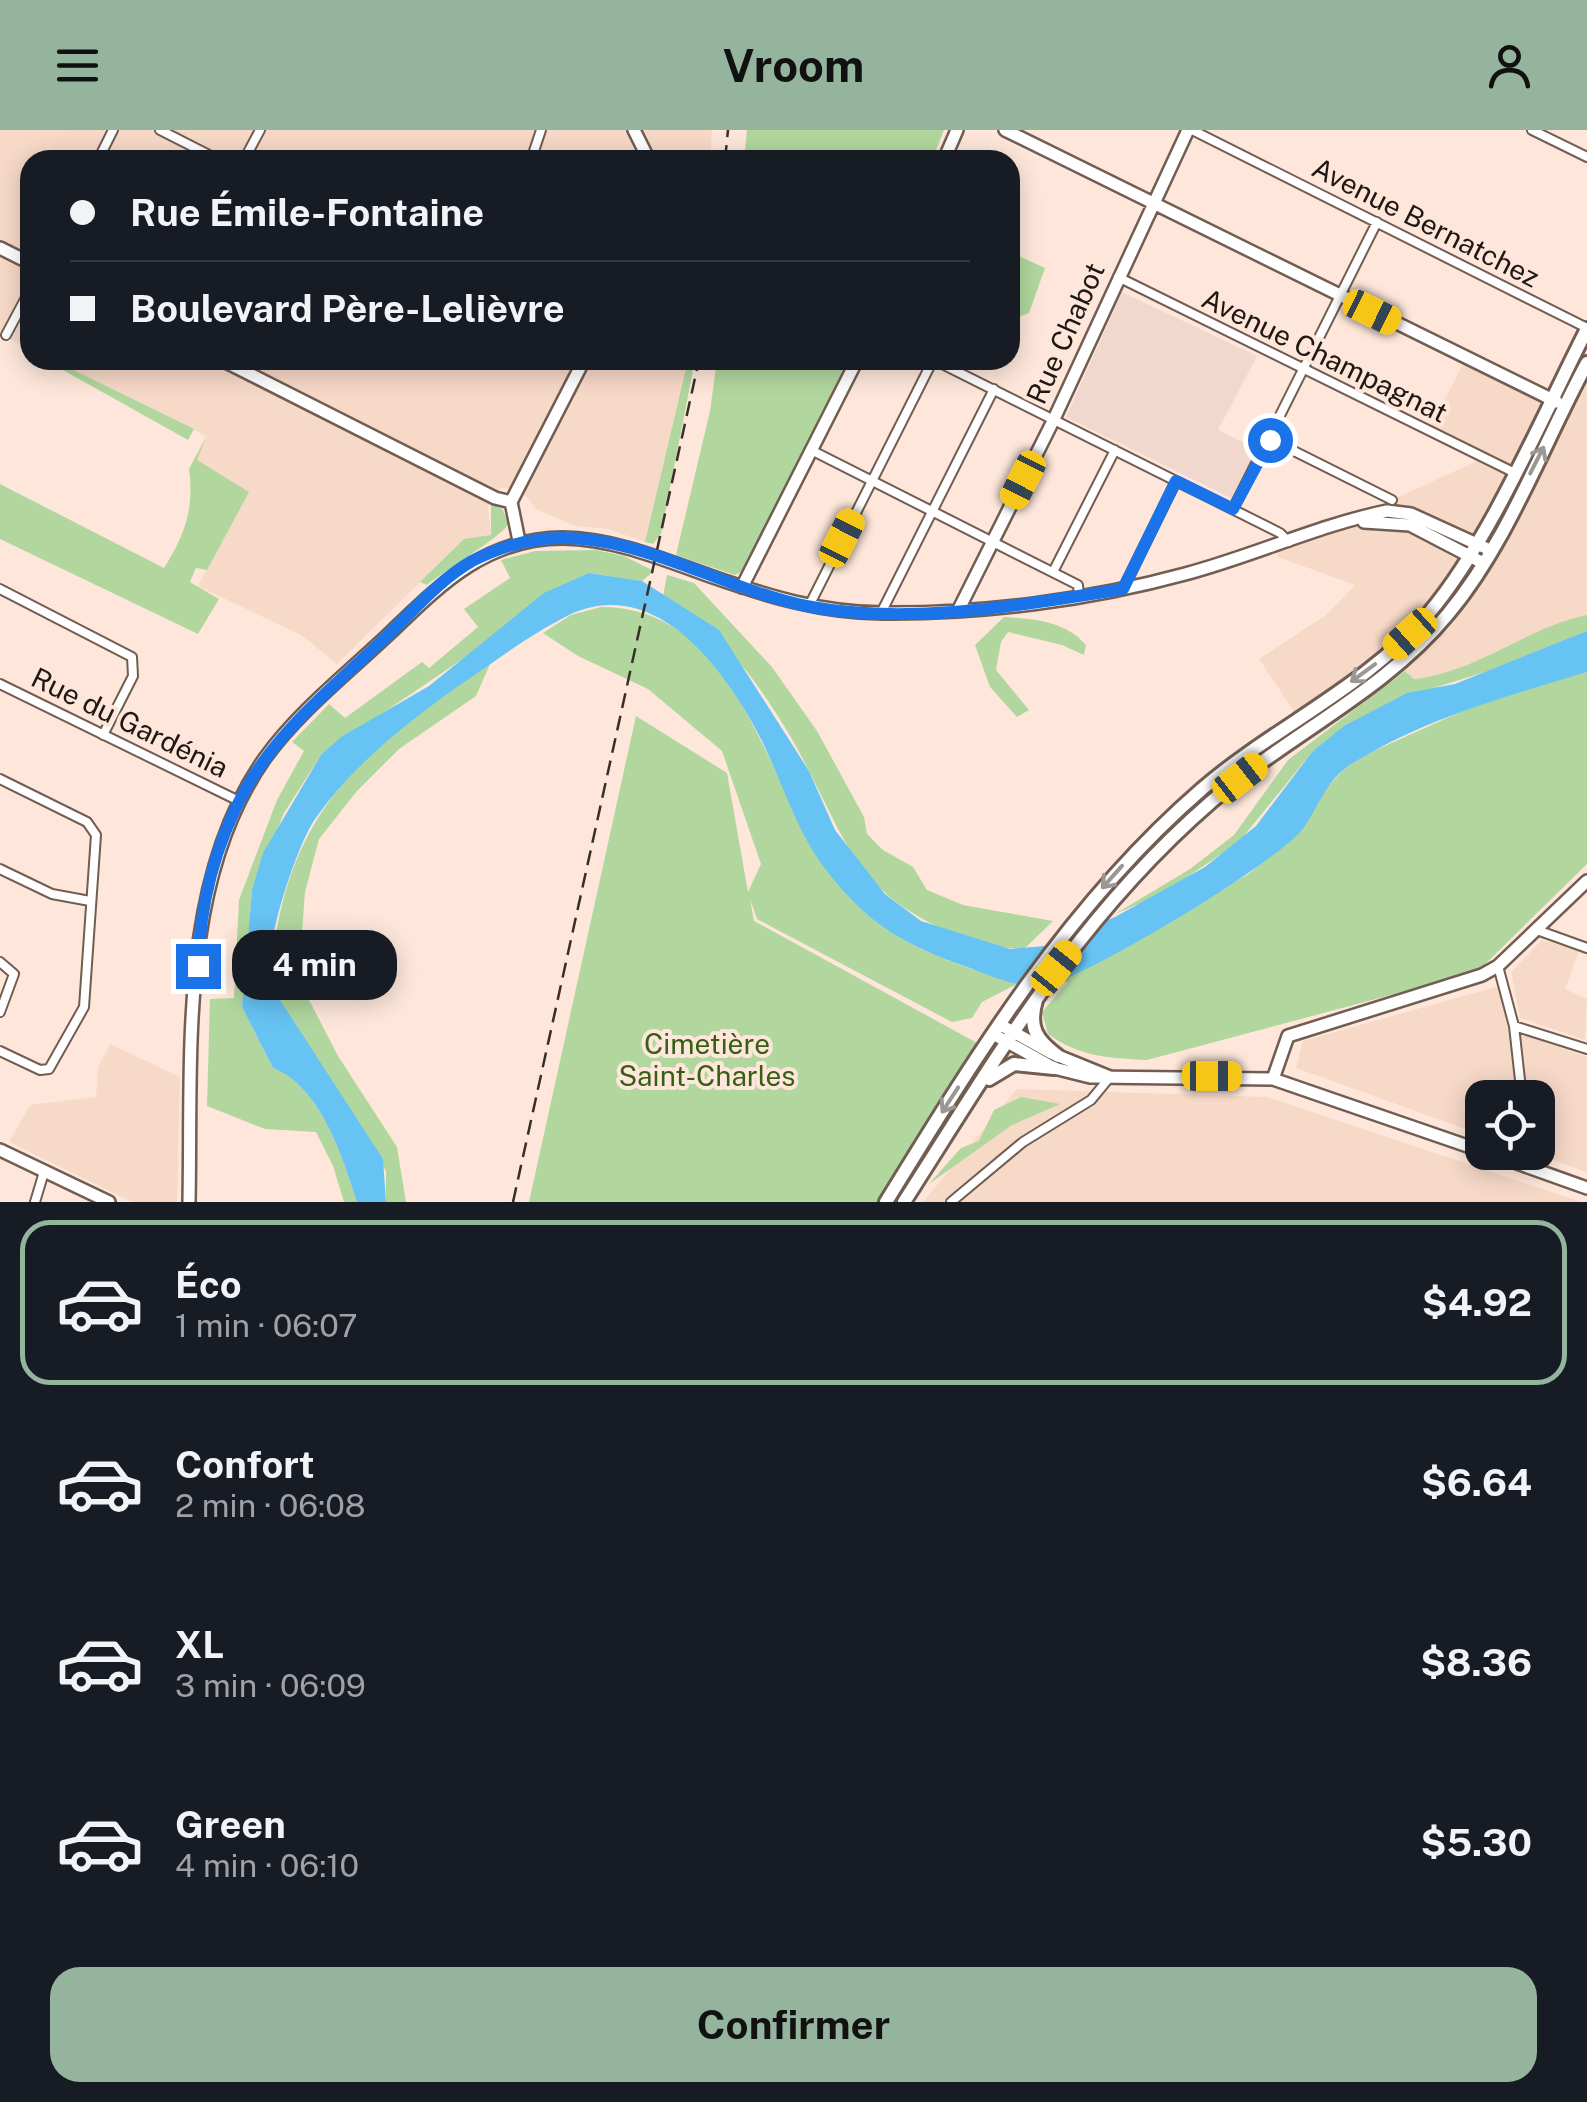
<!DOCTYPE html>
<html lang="fr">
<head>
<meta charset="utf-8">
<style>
  body { margin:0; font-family:"Public Sans",sans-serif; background:#242831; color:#f1f3f6; height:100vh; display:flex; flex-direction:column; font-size:38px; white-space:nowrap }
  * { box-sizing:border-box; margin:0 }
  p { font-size:32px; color:#9ea1a6 }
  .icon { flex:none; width:55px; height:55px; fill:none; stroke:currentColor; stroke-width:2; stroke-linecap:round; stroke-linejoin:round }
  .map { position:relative; height:1072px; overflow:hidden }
  .panel { display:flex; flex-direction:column; background:#171b24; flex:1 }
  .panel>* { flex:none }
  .banner { position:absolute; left:20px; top:20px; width:1000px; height:220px; border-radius:30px; box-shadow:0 5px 25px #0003; display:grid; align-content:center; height:220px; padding:0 50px; background:#171b24 }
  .buttons { position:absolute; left:1465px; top:950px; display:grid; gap:20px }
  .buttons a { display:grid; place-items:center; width:90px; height:90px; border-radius:20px; background:#171b24; box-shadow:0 5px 25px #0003; font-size:50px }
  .end { position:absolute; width:45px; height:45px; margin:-22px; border:12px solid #1a73e8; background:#fff; box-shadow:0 0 0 5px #fff }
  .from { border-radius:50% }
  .bubble { position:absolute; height:70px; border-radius:30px; background:#171b24; box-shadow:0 5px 25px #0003; font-size:32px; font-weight:700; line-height:70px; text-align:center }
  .car { position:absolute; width:30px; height:60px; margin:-30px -15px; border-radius:12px; box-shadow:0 0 8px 2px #0007; background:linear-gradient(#f5c518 24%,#345 0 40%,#f5c518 0 76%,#345 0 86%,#f5c518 0) }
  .banner b { display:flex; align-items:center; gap:35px; height:95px; font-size:38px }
  .banner b+b { border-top:2px solid #363941 }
  .banner i { width:25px; height:25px; background:#f1f3f6 }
  ul { padding:18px 0 0; list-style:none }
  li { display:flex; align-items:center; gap:30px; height:165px; margin:0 20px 15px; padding:0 30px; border:5px solid transparent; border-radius:30px }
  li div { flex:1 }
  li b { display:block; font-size:38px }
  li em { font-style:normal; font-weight:700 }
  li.selected { border-color:#95b49d }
  li>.icon { width:90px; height:90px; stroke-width:1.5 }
  .action { display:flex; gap:20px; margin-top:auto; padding:20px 50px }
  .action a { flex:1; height:115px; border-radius:30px; background:#95b49d; color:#111; font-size:40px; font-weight:700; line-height:115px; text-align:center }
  header { display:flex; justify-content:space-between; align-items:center; height:130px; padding:0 50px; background:#95b49d; color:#111; font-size:45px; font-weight:700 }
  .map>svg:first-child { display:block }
  .built { fill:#f7d9c8 }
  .education { fill:#f1d8cf }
  .green { fill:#b1d79e }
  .water { fill:#66c3f4 }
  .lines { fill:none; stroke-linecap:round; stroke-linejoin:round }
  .street-casing { stroke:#715d52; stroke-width:12 }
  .secondary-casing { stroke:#715d52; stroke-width:16 }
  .primary-casing { stroke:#715d52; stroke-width:18 }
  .street { stroke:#fff; stroke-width:8 }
  .secondary { stroke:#fff; stroke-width:11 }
  .primary { stroke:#fff; stroke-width:12 }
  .rail { stroke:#382f29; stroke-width:2.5; stroke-dasharray:15 8; stroke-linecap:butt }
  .oneway { stroke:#9a9794 }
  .route { stroke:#1a73e8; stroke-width:12 }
  .labels { text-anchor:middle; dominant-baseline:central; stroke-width:8; stroke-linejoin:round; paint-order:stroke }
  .street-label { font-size:28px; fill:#1e1712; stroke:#fee7da }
  .park-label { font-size:28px; fill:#345f14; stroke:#fee7da }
</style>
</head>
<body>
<header><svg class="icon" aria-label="menu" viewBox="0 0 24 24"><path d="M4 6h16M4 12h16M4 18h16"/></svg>Vroom<svg class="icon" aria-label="person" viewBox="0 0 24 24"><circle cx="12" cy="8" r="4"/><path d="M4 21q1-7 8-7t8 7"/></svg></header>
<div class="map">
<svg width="1587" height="1072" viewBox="0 0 1587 1072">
  <rect width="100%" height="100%" fill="#fee7da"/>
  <path class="built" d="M0,0h712l-2,30h-680v189l-30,-15z
    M1466,228l85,41 -75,144 -67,91 -112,82 -38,-57 67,-44 29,-30 -77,-28 -4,-10 102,-33 16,-14 89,-41 -53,-27z
    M53,230h635l-43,182 -37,-13 -33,-3 -39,-17 -10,-13 -25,-9 -13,20 3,29 -27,3 -127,125 -36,-29 -103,-49 50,-94 -52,-32 10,-24z
    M1587,254v233l-148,59 -25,3 -9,-8 49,-49 27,-37z
    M1542,810l37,11 -14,38 22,10 -2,41 -65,-22 -9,-46z
    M1499,856l24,49 64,22v115l-55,-19 6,-1v-54h-56v37l-186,-67 7,-27z
    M110,914l70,33 -3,125h-45l-123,-60 21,-37 66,-8 2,-30z
    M1017,959l251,8 313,105h-658z"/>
  <path class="education" d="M1122,162l135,64 -39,74 39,19 -26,49 -165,-81z"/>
  <path class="green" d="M747,0h197l-12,30h-188z
    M1010,122l35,16 -16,45 -13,5 -6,-5z
    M45,230h8l141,69 -6,11z
    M688,230h7l-34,174 -8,10 -8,-2z
    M717,230h131l-105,211 -8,4 -59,-20 34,-144z
    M206,307l-9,23 52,32 -42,78 -11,-2 -6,14 29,17 -21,35 -198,-95v-55l164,84c22,-35 30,-60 25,-99z
    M491,372l12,8 5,14c-4,11 -64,47 -81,61l-7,-3 44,-43 27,-4z
    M596,420l28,6 30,15 -12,10 -53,-8 -268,182 -37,58 -32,77 -10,117 31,61c48,19 69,88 84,134h-13l-11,-36 -17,-34 -51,-3 -58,-23 3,-107 24,-1 5,-98 38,-100 27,-49 -12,-9 37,-38 16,14 77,-56 7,6 49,-41 -14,-18 46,-31 -9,-18 34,-9z
    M667,445l27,8 78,84 45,64 47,86 3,17 16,16 30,17 14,23 36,15 90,16 -29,28c-27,0 -57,-9 -81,-20 -82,-37 -96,-84 -134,-158 -16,-33 -39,-69 -61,-98 -22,-29 -58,-52 -85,-76z
    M601,477c149,0 166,204 249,291 49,51 102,64 167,86l-35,18 -10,16 -20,4 -195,-103 -7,-20 4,22 225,123 -102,158h-348l107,-486 91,57 21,119 13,-28 -39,-113 -74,-62 -70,-33 -35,-23 28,-18z
    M1587,485v16l-73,32 -122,38 -80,51 -73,90 -77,52 -47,20 75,-45 44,-34 54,-75 117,-89 9,8c66,-8 111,-51 173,-64z
    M1004,487c30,2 61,4 82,28l-2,10 -22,-10 -54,-13 -7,10 -5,28 33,40 -12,7 -27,-30 -15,-42z
    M490,534l-14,32 -77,53 -42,42 -38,48 -14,53 -4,54 5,48 32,62 59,91 9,55h-20v-31l-106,-171c-14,-36 -8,-45 -1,-82 27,-129 108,-183 211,-254z
    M1587,542v192l-110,108 -330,88c-39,-2 -67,-3 -99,-26l-6,-22 25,-29 -3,-4 183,-104 54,-44 20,-37 23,-25 25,-16 127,-57z
    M1021,967l39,7 -48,21 -83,59 32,-36 18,-7 15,-31z"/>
  <path class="water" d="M589,443l53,8 77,49 90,141 26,59 50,64 36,27 89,28 35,-3 70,-29 90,-50 51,-41 56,-74 32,-26 63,-33 48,-9 132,-53v41c-82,25 -163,46 -237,93 -25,16 -31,42 -48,65 -25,32 -229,157 -265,157 -24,-1 -48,-12 -70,-20 -61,-21 -100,-43 -140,-96 -30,-38 -44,-87 -65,-130 -34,-67 -104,-168 -193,-126 -26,13 -53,31 -77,48 -66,45 -131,91 -177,156 -18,26 -51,126 -45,156 1,8 7,17 10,25l103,159 3,43h-29c-15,-46 -36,-115 -84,-134l-31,-61 10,-117 11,-37 58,-98 20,-18 88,-51 115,-93z"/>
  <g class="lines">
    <g class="street-casing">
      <path id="street" d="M160,0l59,30
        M1192,0l395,198
        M1532,0l55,27
        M98,30l15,-30
        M244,30l16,-30
        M531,30l10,-30
        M1118,147l395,195
        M6,205l24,-45
        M934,230l346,173 9,9
        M1270,309l122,61
        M811,320l267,135 1,11
        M1233,379l144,-287
        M1053,442l62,-122
        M0,459l132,68 1,19 -30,59
        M1123,459l53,-108
        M809,476l124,-246
        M881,483l113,-224
        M0,554l239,117
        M0,649l87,43 9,13 -12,172 -35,62 -9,1 -40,-19
        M0,739l52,25 38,7
        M1537,800l50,18
        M0,832l14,12 -14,38
        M1498,836l16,60 8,72
        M1514,896l73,23
        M1528,1022l1,16
        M35,1072l9,-30
        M951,1072l72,-60 68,-42 19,-23"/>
    </g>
    <g class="secondary-casing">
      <path id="secondary" d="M634,0l15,30
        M1005,0l552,272
        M944,30l13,-30
        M0,118l30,15
        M222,230l273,138 16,4
        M1364,392l46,3 73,38
        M519,411l-8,-39 73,-142
        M742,457l115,-227
        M959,479l95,-190 134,-289
        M999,894l52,29 59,24
        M993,904l61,34 36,9 183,2 209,72
        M1273,949l15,-43 194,-61 16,-9 89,-85
        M0,1020l109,52
        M1486,1022l101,36
        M189,1072c3,-145 -11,-321 76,-444 34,-47 84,-86 126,-126 51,-49 96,-94 172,-94 52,1 99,21 147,38 57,20 112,37 173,37 99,1 207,-13 302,-39 68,-18 134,-49 202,-63l24,3 79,36"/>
    </g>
    <g class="primary-casing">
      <path id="primary" d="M1036,870c-8,27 0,40 22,56
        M989,949l25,-15 40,4
        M886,1072c91,-148 183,-298 316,-413 72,-62 166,-103 227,-176 61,-72 114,-198 158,-284
        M904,1072c94,-147 173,-284 307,-400 76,-67 172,-109 237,-188 60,-72 94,-168 139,-251"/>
    </g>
    <use href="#street" class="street"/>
    <use href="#secondary" class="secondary"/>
    <use href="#primary" class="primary"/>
    <path class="rail" d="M725,30l3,-30
      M513,1072l186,-842"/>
  </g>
  <defs><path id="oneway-shaft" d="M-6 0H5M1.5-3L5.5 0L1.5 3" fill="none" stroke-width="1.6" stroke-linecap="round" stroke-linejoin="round" transform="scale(2.5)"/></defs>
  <g class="oneway">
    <use href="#oneway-shaft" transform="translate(1537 330) rotate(-63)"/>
    <use href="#oneway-shaft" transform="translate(1363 543) rotate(144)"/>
    <use href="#oneway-shaft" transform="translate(1112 747) rotate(132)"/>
    <use href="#oneway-shaft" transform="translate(950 970) rotate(123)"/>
  </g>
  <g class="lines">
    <path class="route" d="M198,836c2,-61 16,-119 46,-174 34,-62 92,-107 143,-156 26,-25 52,-56 85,-75 23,-12 46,-19 71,-22 92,-9 176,49 263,67 103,20 216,-1 317,-17l53,-108 57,28 37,-69"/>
  </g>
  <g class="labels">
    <g class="street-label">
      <text transform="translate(1426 92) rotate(27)">Avenue Bernatchez</text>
      <text transform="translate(1065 203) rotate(-66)">Rue Chabot</text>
      <text transform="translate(1325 225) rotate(26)">Avenue Champagnat</text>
      <text transform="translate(130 592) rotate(26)">Rue du Gardénia</text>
    </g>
    <g class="park-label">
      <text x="707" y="913">Cimetière<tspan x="707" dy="32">Saint-Charles</tspan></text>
    </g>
  </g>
</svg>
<div class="buttons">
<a><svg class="icon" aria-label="locate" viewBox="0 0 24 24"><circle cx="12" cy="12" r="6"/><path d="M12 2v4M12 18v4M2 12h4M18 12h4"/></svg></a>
</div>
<i class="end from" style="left:1270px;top:310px"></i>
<i class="end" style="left:198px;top:836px"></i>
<div class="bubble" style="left:232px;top:800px;width:165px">4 min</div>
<i class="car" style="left:1372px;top:182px;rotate:116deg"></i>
<i class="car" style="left:1023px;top:350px;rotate:207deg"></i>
<i class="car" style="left:842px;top:408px;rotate:27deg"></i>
<i class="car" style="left:1410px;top:504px;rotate:228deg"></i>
<i class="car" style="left:1240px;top:648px;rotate:52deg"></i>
<i class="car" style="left:1056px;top:838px;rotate:39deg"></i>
<i class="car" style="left:1212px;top:946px;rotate:90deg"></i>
<div class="banner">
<b><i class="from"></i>Rue Émile-Fontaine</b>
<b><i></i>Boulevard Père-Lelièvre</b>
</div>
</div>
<section class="panel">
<ul>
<li class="selected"><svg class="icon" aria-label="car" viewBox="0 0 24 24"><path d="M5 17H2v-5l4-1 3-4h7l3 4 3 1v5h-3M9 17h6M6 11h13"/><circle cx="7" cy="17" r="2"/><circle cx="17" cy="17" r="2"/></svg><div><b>Éco</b><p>1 min · 06:07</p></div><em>$4.92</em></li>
<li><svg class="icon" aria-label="car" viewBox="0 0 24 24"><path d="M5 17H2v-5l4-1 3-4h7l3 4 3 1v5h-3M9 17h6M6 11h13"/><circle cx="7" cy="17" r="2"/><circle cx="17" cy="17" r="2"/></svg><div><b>Confort</b><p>2 min · 06:08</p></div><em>$6.64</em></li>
<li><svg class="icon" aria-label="car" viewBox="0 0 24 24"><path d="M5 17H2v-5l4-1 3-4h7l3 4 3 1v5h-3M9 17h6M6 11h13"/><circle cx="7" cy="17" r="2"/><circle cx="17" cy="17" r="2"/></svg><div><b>XL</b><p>3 min · 06:09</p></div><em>$8.36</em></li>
<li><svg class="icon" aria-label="car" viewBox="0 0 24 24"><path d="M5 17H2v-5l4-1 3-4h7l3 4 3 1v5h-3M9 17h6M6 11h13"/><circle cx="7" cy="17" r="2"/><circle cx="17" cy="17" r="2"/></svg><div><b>Green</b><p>4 min · 06:10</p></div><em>$5.30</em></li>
</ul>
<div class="action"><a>Confirmer</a></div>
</section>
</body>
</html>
